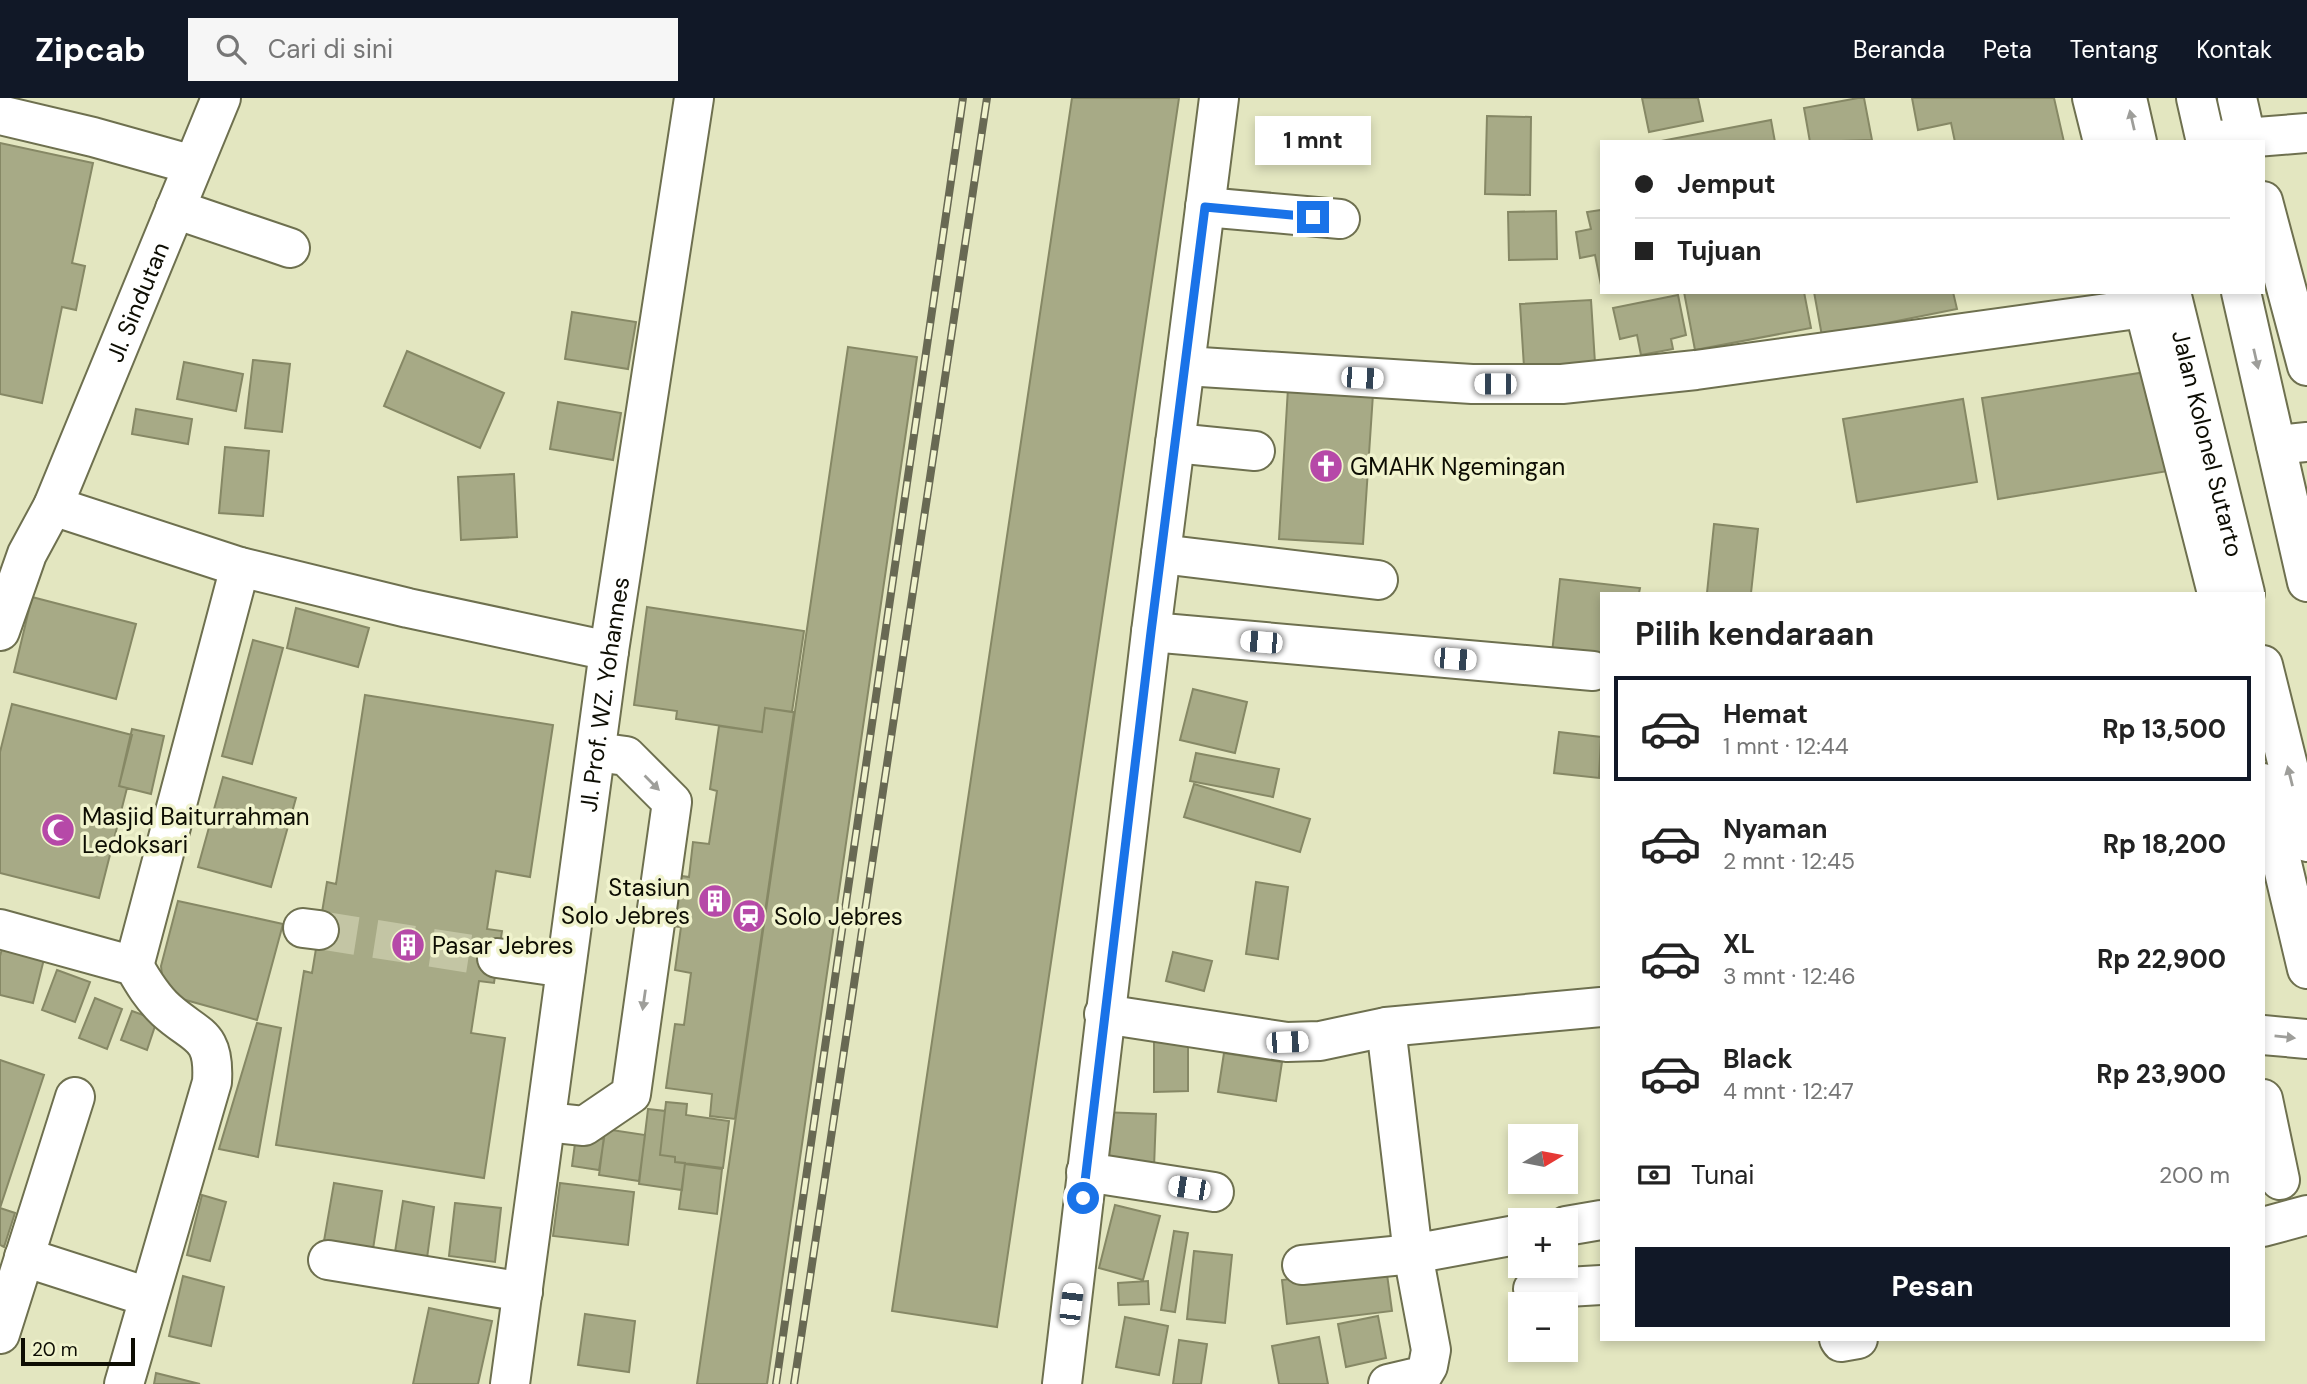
<!DOCTYPE html>
<html lang="id">
<head>
<meta charset="utf-8">
<style>
  body { margin:0; font-family:"DM Sans",sans-serif; background:#f6f6f6; color:#222; height:100vh; display:flex; flex-direction:column; font-size:26px; white-space:nowrap }
  * { box-sizing:border-box; margin:0 }
  p { font-size:23px; color:#767676 }
  .icon { flex:none; width:38px; height:38px; fill:none; stroke:currentColor; stroke-width:2; stroke-linecap:round; stroke-linejoin:round }
  .map { position:relative; flex:1; overflow:hidden }
  .sheet { position:absolute; left:1600px; top:494px; width:665px; height:749px; display:flex; flex-direction:column; background:#fff; border-radius:0px; box-shadow:0 4px 10px #0003 }
  .sheet>* { flex:none }
  .guide { position:absolute; left:1600px; top:42px; width:665px; height:154px; border-radius:0px; box-shadow:0 4px 10px #0003; display:grid; align-content:center; height:154px; padding:0 35px; background:#fff }
  .needle { width:46px; rotate:80deg }
  .controls { position:absolute; left:1508px; top:1026px; display:grid; gap:14px }
  .controls a { display:grid; place-items:center; width:70px; height:70px; border-radius:0px; background:#fff; box-shadow:0 4px 10px #0003; font-size:35px }
  .scale { position:absolute; left:21px; bottom:18px; width:114px; box-sizing:border-box; padding-left:7px; border:4px solid #0d0d03; border-top:0; font-size:19px; line-height:24px; white-space:nowrap; color:#0d0d03; -webkit-text-stroke:5px #f0f3cd; paint-order:stroke }
  .end { position:absolute; width:32px; height:32px; margin:-16px; border:9px solid #1a73e8; background:#fff; box-shadow:0 0 0 4px #fff }
  .from { border-radius:50% }
  .bubble { position:absolute; height:49px; border-radius:0px; background:#fff; box-shadow:0 4px 10px #0003; font-size:23px; font-weight:700; line-height:49px; text-align:center }
  .car { position:absolute; width:21px; height:42px; margin:-21px -10px; border-radius:9px; box-shadow:0 0 5px 2px #0007; background:linear-gradient(#fff 24%,#345 0 40%,#fff 0 76%,#345 0 86%,#fff 0) }
  .guide b { display:flex; align-items:center; gap:24px; height:66px; font-size:26px }
  .guide b+b { border-top:2px solid #e0e0e0 }
  .guide i { width:18px; height:18px; background:#222 }
  ul { padding:0; list-style:none }
  li { display:flex; align-items:center; gap:21px; height:105px; margin:0 14px 10px; padding:0 21px; border:4px solid transparent; border-radius:0px }
  li div { flex:1 }
  li b { display:block; font-size:26px }
  li em { font-style:normal; font-weight:700 }
  li.current { border-color:#111827 }
  li>.icon { width:63px; height:63px; stroke-width:1.5 }
  h2 { padding:0 35px; font-size:32px; line-height:84px }
  .pay { display:flex; align-items:center; gap:18px; height:77px; padding:0 35px; font-size:26px }
  .pay p { margin-inline-start:auto }
  .cta { display:flex; gap:14px; margin-top:auto; padding:14px 35px }
  .cta a { flex:1; height:80px; border-radius:0px; background:#111827; color:#fff; font-size:28px; font-weight:700; line-height:80px; text-align:center }
  header { display:flex; align-items:center; gap:42px; box-sizing:border-box; height:98px; padding:0 35px; background:#111827; color:#fff }
  header strong { font-size:33px }
  nav { display:flex; gap:38px; margin-inline-start:auto; font-size:24px }
  .search { width:490px; height:63px; background:#f6f6f6; display:flex; align-items:center; gap:18px; box-sizing:border-box; padding:0 24px; border-radius:0px; color:#767676; font-size:26px }
  .map>svg:first-child { display:block }
  .building { fill:#a7aa86; stroke:#868865; stroke-width:2 }
  .lines { fill:none; stroke-linecap:round; stroke-linejoin:round }
  .minor-tunnel { stroke:#c3c5a4; stroke-width:38; stroke-dasharray:38 19; stroke-linecap:butt }
  .minor-casing { stroke:#6e704f; stroke-width:42 }
  .major-casing { stroke:#6e704f; stroke-width:42 }
  .minor { stroke:#fff; stroke-width:38 }
  .major { stroke:#fff; stroke-width:38 }
  .rail-casing { stroke:#686953; stroke-width:8 }
  .rail { stroke:#f0f3cd; stroke-width:5; stroke-dasharray:16; stroke-linecap:butt }
  .oneway { fill:#9e9e9a }
  .route { stroke:#1a73e8; stroke-width:9 }
  .labels { text-anchor:middle; dominant-baseline:central; stroke-width:7; stroke-linejoin:round; paint-order:stroke }
  .street-label { font-size:24px; fill:#0d0d03; stroke:#f0f3cd }
  .poi-label { font-size:24px; fill:#0d0d03; stroke:#f0f3cd; text-anchor:start }
</style>
</head>
<body>
<header>
<strong>Zipcab</strong>
<div class="search"><svg class="icon" aria-label="search" viewBox="0 0 24 24"><circle cx="10" cy="10" r="6"/><path d="M15 15l6 6"/></svg>Cari di sini</div>
<nav><a>Beranda</a><a>Peta</a><a>Tentang</a><a>Kontak</a></nav>
</header>
<div class="map">
<svg width="2307" height="1286" viewBox="0 0 2307 1286">
  <rect width="100%" height="100%" fill="#e3e6c0"/>
  <path class="building" d="M1072,0h107l-182,1229 -105,-16z
    M1642,0h56l5,23 -54,11z
    M1858,0h6l8,42 -62,2 -6,-34z
    M1912,0h142l10,44h-109l-4,-19 -33,7z
    M1487,18l44,1 -1,78 -45,-1z
    M1771,22l4,22h-119z
    M0,45l93,20 -21,100 13,3 -9,44 -14,-3 -20,96 -42,-9z
    M1601,112v75l-6,-30 -15,3 -4,-26 15,-3 -4,-17z
    M1556,113l1,48 -48,1 -1,-48z
    M1684,194h120l7,36 -116,22z
    M1814,194h139l4,17 -135,27z
    M1678,197l8,40 -15,4 2,10 -32,6 -4,-20 -17,4 -7,-31z
    M1591,202l4,63 -71,4 -4,-63z
    M572,214l64,10 -8,47 -63,-10z
    M848,249l69,10 -150,1027h-70z
    M407,253l97,42 -24,55 -96,-42z
    M253,262l37,4 -8,68 -37,-4z
    M184,264l59,12 -7,37 -59,-12z
    M2152,273l16,100 -170,28 -16,-101z
    M1288,290l85,6 -10,150 -84,-5z
    M1963,301l14,83 -120,20 -14,-83z
    M558,304l63,11 -8,47 -63,-11z
    M136,311l56,10 -4,25 -56,-10z
    M225,349l44,4 -6,65 -44,-3z
    M514,376l3,63 -56,3 -3,-63z
    M1714,426l44,5 -7,64h-44z
    M1560,481l80,9 -1,5h-38v65l-49,-5z
    M32,499l104,27 -20,75 -102,-27z
    M647,509l157,24 -12,81 -27,-4 -3,24 -86,-13 1,-8 -43,-6z
    M296,510l73,20 -11,39 -71,-19z
    M253,542l30,8 -31,116 -30,-8z
    M1193,591l54,13 -12,51 -55,-13z
    M365,597l188,30 -23,152 -34,-6 -9,58 15,2 -8,52 -15,-2 -8,52 34,5 -21,140 -208,-33 28,-174 8,2 15,-91 9,2z
    M12,606l120,31 -13,51 8,2 -28,110 -99,-25v-121z
    M765,610l29,4 -59,407 -25,-3 2,-22 -46,-6 9,-64 9,1 7,-52 -16,-3 6,-43 -21,-2 7,-51 22,3 4,-35 16,2 8,-53 -7,-2 9,-63 43,6z
    M132,631l32,7 -13,58 -32,-8z
    M1559,634l42,5 -2,41 -45,-5z
    M1196,655l83,16 -6,28 -83,-16z
    M223,679l73,21 -25,89 -73,-20z
    M1194,686l116,35 -10,33 -116,-35z
    M1256,784l32,5 -10,72 -32,-5z
    M178,803l105,23 -26,96 -82,-23 -12,-13 -2,-18z
    M2,851l42,10 -11,44 -33,-8v-39z
    M1173,854l39,9 -8,30 -38,-10z
    M57,872l33,12 -15,40 -33,-12z
    M95,900l27,11 -15,40 -28,-11z
    M132,913l25,9 -10,30 -26,-10z
    M257,925l24,5 -23,129 -39,-8z
    M1154,939l34,1v53l-34,1z
    M1224,955l58,9 -6,39 -58,-9z
    M0,962l44,15 -44,133z
    M666,1004l21,2 -1,11 43,6 -6,47 -48,-6v-5l-15,-2z
    M648,1011l17,2 -5,44 15,2v5l10,1 -3,27 -43,-6z
    M1099,1014l57,2 -2,54 -56,-2z
    M605,1031l40,6 -6,46 -40,-6z
    M576,1038l28,3 -5,31 -27,-4z
    M685,1066l37,5 -5,45 -38,-5z
    M334,1085l48,8 -9,58 -49,-8z
    M560,1085l74,9 -6,53 -75,-9z
    M202,1097l24,7 -16,59 -23,-6z
    M403,1103l31,6 -7,51 -32,-6z
    M455,1105l46,5 -6,54 -46,-6z
    M1115,1107l45,11 -17,64 -44,-12z
    M0,1110l15,5 -11,34 -4,-2z
    M1174,1133l14,2 -13,79 -14,-2z
    M1194,1153l38,4 -7,68 -38,-4z
    M1386,1169l6,44 -105,13 -5,-44z
    M183,1178l41,11 -13,59 -42,-10z
    M1148,1183l1,23 -30,1 -1,-22z
    M429,1210l63,13 -14,63h-65z
    M585,1216l50,7 -6,51 -51,-7z
    M1378,1218l8,42 -40,9 -8,-43z
    M1125,1219l43,9 -9,49 -43,-8z
    M1319,1239l9,47h-49l-7,-38z
    M1179,1242l28,4 -6,40h-28z
    M156,1275l44,11h-46z"/>
  <g class="lines">
    <path class="minor-tunnel" d="M319,832l178,28"/>
    <g class="minor-casing">
      <g id="minor">
        <path d="M2092,0l11,44"/>
        <path d="M2237,0l10,44"/>
        <path d="M0,17l93,22 100,28"/>
        <path d="M2206,43l101,-8"/>
        <path d="M2263,103l44,165"/>
        <path d="M1205,109l135,12"/>
        <path d="M175,111l115,39"/>
        <path d="M2140,194l77,301"/>
        <path d="M1185,268l287,18h90l134,-14 477,-66"/>
        <path d="M1175,345l80,8"/>
        <path d="M2276,347l31,-3"/>
        <path d="M53,408l187,61 168,41 201,43"/>
        <path d="M1161,456l217,26"/>
        <path id="s1" d="M0,533l27,-77 26,-48 168,-408"/>
        <path d="M1151,534l442,39"/>
        <path d="M2263,685l44,186"/>
        <path d="M303,830l16,2"/>
        <path d="M0,831l134,37c9,16 18,31 32,44 31,28 49,23 46,72l-88,302"/>
        <path d="M497,860l69,10"/>
        <path d="M134,868l106,-399"/>
        <path d="M1104,916l183,28 33,-1 66,-14 215,-20"/>
        <path d="M1386,929l27,227 108,-20"/>
        <path d="M2263,937l44,4"/>
        <path d="M2263,1001l17,81"/>
        <path d="M546,1024l38,4 47,-32 41,-292 -46,-46 -30,-4"/>
        <path d="M1086,1074l128,20"/>
        <path d="M1566,1128l35,-6"/>
        <path d="M2263,1129l44,-12"/>
        <path d="M24,1159l124,40"/>
        <path d="M328,1162l195,32"/>
        <path d="M1302,1167l111,-11 18,96 -3,16 -6,10 -34,8"/>
        <path d="M1533,1191l68,-4"/>
        <path d="M0,1236l75,-237"/>
        <path d="M1839,1241l2,3 17,-3"/>
        <path id="s2" d="M510,1286l99,-733 85,-553"/>
        <path d="M1062,1286l89,-752 68,-534"/>
      </g>
    </g>
    <g class="major-casing">
      <g id="major">
        <path d="M2127,0l10,44"/>
        <path d="M2196,0l10,44"/>
        <path id="s3" d="M2171,194l74,301"/>
        <path d="M2241,194l66,290"/>
        <path d="M2263,567l44,177"/>
      </g>
    </g>
    <use href="#minor" class="minor"/>
    <use href="#major" class="major"/>
    <g class="rail-casing">
      <path id="rail" d="M776,1286l187,-1286
        M794,1286l193,-1286"/>
    </g>
    <use href="#rail" class="rail"/>
  </g>
  <defs><path id="oneway-solid" d="M-6-.8H1V-3.2L6.5 0L1 3.2V.8H-6Z" transform="scale(1.75)"/></defs>
  <g class="oneway">
    <use href="#oneway-solid" transform="translate(2132 22) rotate(-103)"/>
    <use href="#oneway-solid" transform="translate(2256 261) rotate(77)"/>
    <use href="#oneway-solid" transform="translate(2290 678) rotate(-104)"/>
    <use href="#oneway-solid" transform="translate(652 685) rotate(45)"/>
    <use href="#oneway-solid" transform="translate(644 902) rotate(98)"/>
    <use href="#oneway-solid" transform="translate(2285 939) rotate(6)"/>
  </g>
  <g class="lines">
    <path class="route" d="M1083,1100l68,-566 54,-425 108,10"/>
  </g>
  <defs>
    <g id="church-disc" transform="scale(1.75)"><circle r="9.5" fill="#b649a8" stroke="#f0f3cd"/><path d="M-1.2-6h2.4v3.5h3.3v2.4h-3.3V6h-2.4V-.1h-3.3v-2.4h3.3Z" fill="#fff"/></g>
    <g id="mosque-disc" transform="scale(1.75)"><circle r="9.5" fill="#b649a8" stroke="#f0f3cd"/><path d="M3.5-4.9A6 6 0 1 0 3.5 4.9A5 5 0 1 1 3.5-4.9Z" fill="#fff"/></g>
    <g id="building-disc" transform="scale(1.75)"><circle r="9.5" fill="#b649a8" stroke="#f0f3cd"/><path d="M-4-6H4V6H1V3H-1V6H-4ZM-2.5-4.3h1.7v1.8h-1.7ZM.8-4.3h1.7v1.8H.8ZM-2.5-1h1.7V.8h-1.7ZM.8-1h1.7V.8H.8Z" fill="#fff"/></g>
    <g id="station-disc" transform="scale(1.75)"><circle r="9.5" fill="#b649a8" stroke="#f0f3cd"/><path d="M-3-6H3Q5-6 5-4V2Q5 4 3 4L4.5 6H3L1.5 4h-3L-3 6H-4.5L-3 4Q-5 4-5 2V-4Q-5-6-3-6ZM-3.5-4v3h7v-3ZM-3.5 1v1.5H-2V1ZM2 1v1.5H3.5V1Z" fill="#fff"/></g>
  </defs>
  <g fill-rule="evenodd">
    <use href="#church-disc" x="1326" y="368"/>
    <use href="#mosque-disc" x="58" y="732"/>
    <use href="#building-disc" x="715" y="803"/>
    <use href="#station-disc" x="749" y="818"/>
    <use href="#building-disc" x="408" y="847"/>
  </g>
  <g class="labels">
    <g class="street-label">
      <text stroke="none"><textPath href="#s1" startOffset="357">Jl. Sindutan</textPath></text>
      <text stroke="none"><textPath href="#s3" startOffset="156">Jalan Kolonel Sutarto</textPath></text>
      <text stroke="none"><textPath href="#s2" startOffset="696">Jl. Prof. WZ. Yohannes</textPath></text>
    </g>
    <g class="poi-label">
      <text x="1350" y="368">GMAHK Ngemingan</text>
      <text x="82" y="718">Masjid Baiturrahman<tspan x="82" dy="28">Ledoksari</tspan></text>
      <text x="690" y="789" text-anchor="end">Stasiun<tspan x="690" dy="28">Solo Jebres</tspan></text>
      <text x="774" y="818">Solo Jebres</text>
      <text x="432" y="847">Pasar Jebres</text>
    </g>
  </g>
</svg>
<div class="controls">
<a><svg class="needle" viewBox="-14 -14 28 28"><path d="M0-13l5 13h-10z" fill="#e53935"/><path d="M0 13l5-13h-10z" fill="#767676"/></svg></a>
<a>+</a>
<a>−</a>
</div>
<div class="scale">20 m</div>
<i class="end from" style="left:1083px;top:1100px"></i>
<i class="end" style="left:1313px;top:119px"></i>
<div class="bubble" style="left:1255px;top:18px;width:116px">1 mnt</div>
<i class="car" style="left:1362px;top:280px;rotate:93deg"></i>
<i class="car" style="left:1495px;top:286px;rotate:270deg"></i>
<i class="car" style="left:1261px;top:544px;rotate:275deg"></i>
<i class="car" style="left:1455px;top:561px;rotate:95deg"></i>
<i class="car" style="left:1287px;top:944px;rotate:88deg"></i>
<i class="car" style="left:1189px;top:1090px;rotate:279deg"></i>
<i class="car" style="left:1071px;top:1206px;rotate:7deg"></i>
<div class="guide">
<b><i class="from"></i>Jemput</b>
<b><i></i>Tujuan</b>
</div>
<section class="sheet">
<h2>Pilih kendaraan</h2>
<ul>
<li class="current"><svg class="icon" aria-label="car" viewBox="0 0 24 24"><path d="M5 17H2v-5l4-1 3-4h7l3 4 3 1v5h-3M9 17h6M6 11h13"/><circle cx="7" cy="17" r="2"/><circle cx="17" cy="17" r="2"/></svg><div><b>Hemat</b><p>1 mnt · 12:44</p></div><em>Rp 13,500</em></li>
<li><svg class="icon" aria-label="car" viewBox="0 0 24 24"><path d="M5 17H2v-5l4-1 3-4h7l3 4 3 1v5h-3M9 17h6M6 11h13"/><circle cx="7" cy="17" r="2"/><circle cx="17" cy="17" r="2"/></svg><div><b>Nyaman</b><p>2 mnt · 12:45</p></div><em>Rp 18,200</em></li>
<li><svg class="icon" aria-label="car" viewBox="0 0 24 24"><path d="M5 17H2v-5l4-1 3-4h7l3 4 3 1v5h-3M9 17h6M6 11h13"/><circle cx="7" cy="17" r="2"/><circle cx="17" cy="17" r="2"/></svg><div><b>XL</b><p>3 mnt · 12:46</p></div><em>Rp 22,900</em></li>
<li><svg class="icon" aria-label="car" viewBox="0 0 24 24"><path d="M5 17H2v-5l4-1 3-4h7l3 4 3 1v5h-3M9 17h6M6 11h13"/><circle cx="7" cy="17" r="2"/><circle cx="17" cy="17" r="2"/></svg><div><b>Black</b><p>4 mnt · 12:47</p></div><em>Rp 23,900</em></li>
</ul>
<div class="pay"><svg class="icon" aria-label="cash" viewBox="0 0 24 24"><path d="M3 7h18v10H3z"/><circle cx="12" cy="12" r="2"/></svg>Tunai<p>200 m</p></div>
<div class="cta"><a>Pesan</a></div>
</section>
</div>
</body>
</html>
